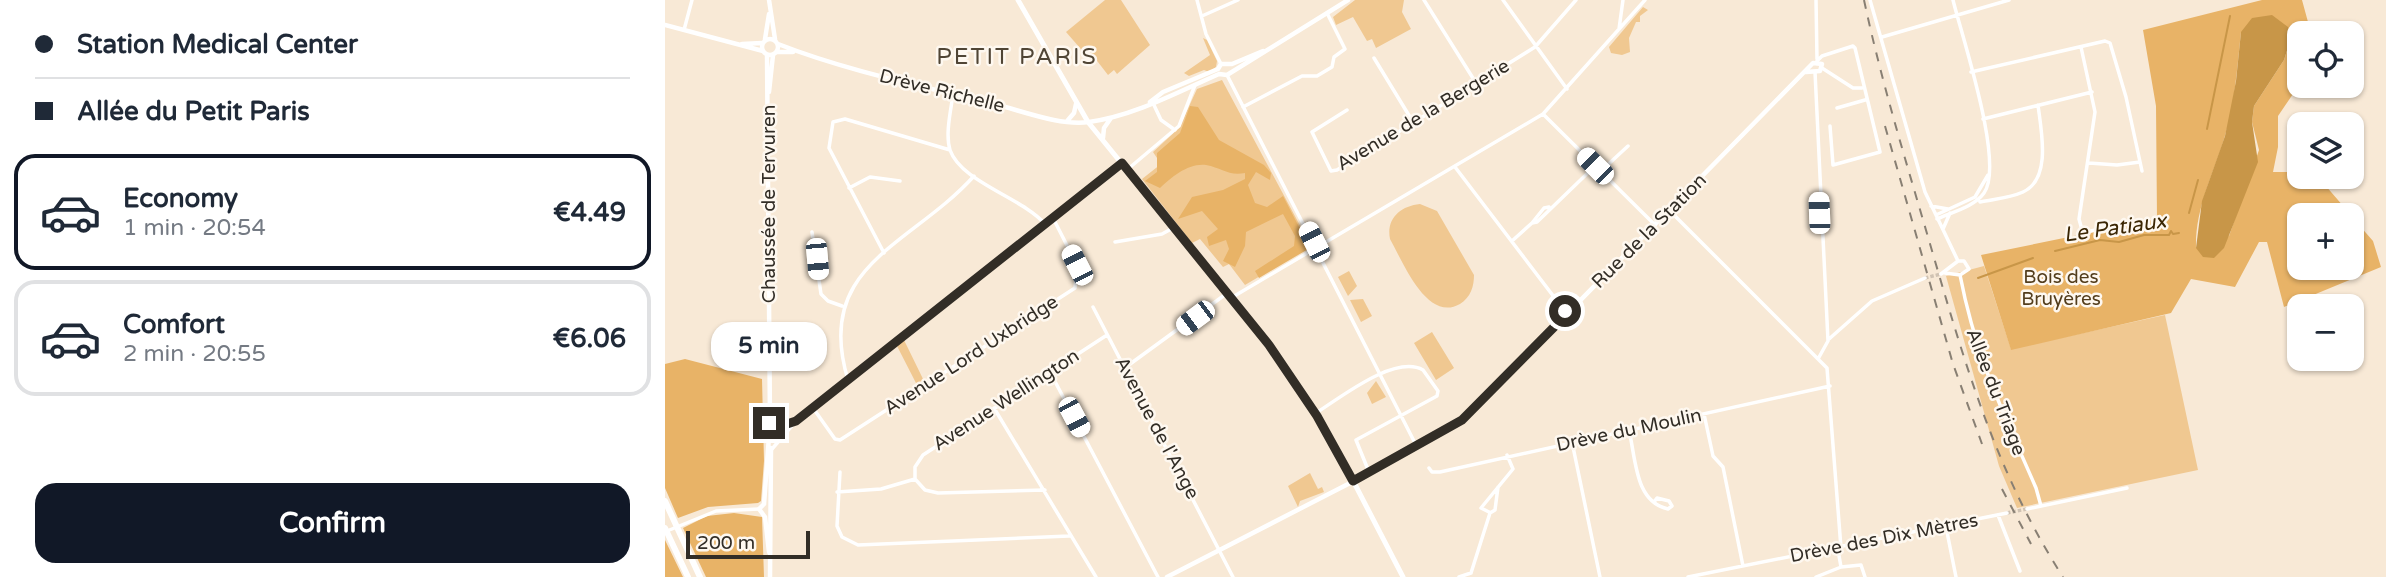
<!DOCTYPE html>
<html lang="en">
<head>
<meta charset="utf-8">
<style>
  body { margin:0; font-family:"Varela Round",sans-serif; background:#f2f2f3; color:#1f2937; height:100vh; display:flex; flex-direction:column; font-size:26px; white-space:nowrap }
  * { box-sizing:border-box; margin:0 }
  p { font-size:23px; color:#747a83 }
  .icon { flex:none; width:38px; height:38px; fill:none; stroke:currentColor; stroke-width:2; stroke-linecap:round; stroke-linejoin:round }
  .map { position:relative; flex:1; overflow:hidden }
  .details { display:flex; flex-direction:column; background:#fff; width:665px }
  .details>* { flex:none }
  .hud { display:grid; align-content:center; height:154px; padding:0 35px; background:#fff }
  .controls { position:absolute; left:1622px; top:21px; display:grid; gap:14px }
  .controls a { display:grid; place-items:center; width:77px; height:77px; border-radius:14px; background:#fff; box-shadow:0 2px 5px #0004; font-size:35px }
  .scale { position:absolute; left:21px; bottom:18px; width:124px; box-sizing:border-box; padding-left:7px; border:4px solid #322d26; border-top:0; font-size:19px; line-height:24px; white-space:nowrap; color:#322d26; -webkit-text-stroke:5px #fef8f0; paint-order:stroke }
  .end { position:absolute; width:32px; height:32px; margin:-16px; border:9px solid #322d26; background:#fff; box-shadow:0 0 0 4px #fff }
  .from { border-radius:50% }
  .bubble { position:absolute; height:49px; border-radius:21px; background:#fff; box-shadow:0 2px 5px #0004; font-size:23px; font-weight:700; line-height:49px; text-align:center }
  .car { position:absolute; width:21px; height:42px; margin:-21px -10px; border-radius:9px; box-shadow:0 0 5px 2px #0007; background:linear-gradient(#fff 24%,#345 0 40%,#fff 0 76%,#345 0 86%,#fff 0) }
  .hud b { display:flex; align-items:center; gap:24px; height:66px; font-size:26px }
  .hud b+b { border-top:2px solid #e0e1e3 }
  .hud i { width:18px; height:18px; background:#1f2937 }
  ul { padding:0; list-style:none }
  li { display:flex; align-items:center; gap:21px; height:116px; margin:0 14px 10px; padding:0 21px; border:4px solid #e0e1e3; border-radius:21px }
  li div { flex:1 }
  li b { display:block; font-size:26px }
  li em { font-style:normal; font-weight:700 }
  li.on { border-color:#111827 }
  li>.icon { width:63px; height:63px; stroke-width:1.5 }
  .cta { display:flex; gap:14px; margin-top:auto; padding:14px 35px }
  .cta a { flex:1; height:80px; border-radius:21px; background:#111827; color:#fff; font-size:28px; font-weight:700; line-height:80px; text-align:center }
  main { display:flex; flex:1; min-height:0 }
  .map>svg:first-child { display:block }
  .green { fill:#f0c891 }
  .forest { fill:#e8b367; fill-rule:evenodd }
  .water { fill:#c89648 }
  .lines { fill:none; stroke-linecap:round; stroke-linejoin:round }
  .stream { stroke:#c89648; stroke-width:2 }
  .minor-tunnel { stroke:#d0c3b3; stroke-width:3.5; stroke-dasharray:3.5 2; stroke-linecap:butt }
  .minor { stroke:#fff; stroke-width:3.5 }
  .tertiary { stroke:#fff; stroke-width:4.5 }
  .secondary { stroke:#fff; stroke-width:4.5 }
  .primary { stroke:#fff; stroke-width:5 }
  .motorway { stroke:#fff; stroke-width:6 }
  .rail { stroke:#887f73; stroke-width:2; stroke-dasharray:9 9; stroke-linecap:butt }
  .route { stroke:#322d26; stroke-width:9 }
  .labels { text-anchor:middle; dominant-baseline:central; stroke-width:5; stroke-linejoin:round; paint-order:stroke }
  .street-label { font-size:19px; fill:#322d26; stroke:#fef8f0 }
  .park-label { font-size:19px; fill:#533d1c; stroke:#fef8f0 }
  .water-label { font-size:21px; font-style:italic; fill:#3b2603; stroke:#fef8f0 }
  .quarter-label { font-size:23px; letter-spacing:2px; fill:#504535; stroke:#fef8f0 }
</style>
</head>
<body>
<main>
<section class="details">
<div class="hud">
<b><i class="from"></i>Station Medical Center</b>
<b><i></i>Allée du Petit Paris</b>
</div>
<ul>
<li class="on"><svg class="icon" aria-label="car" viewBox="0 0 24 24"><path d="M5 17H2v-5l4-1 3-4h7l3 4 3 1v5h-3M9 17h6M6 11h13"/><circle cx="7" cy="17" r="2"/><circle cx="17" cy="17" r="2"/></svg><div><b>Economy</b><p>1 min · 20:54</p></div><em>€4.49</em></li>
<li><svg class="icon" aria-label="car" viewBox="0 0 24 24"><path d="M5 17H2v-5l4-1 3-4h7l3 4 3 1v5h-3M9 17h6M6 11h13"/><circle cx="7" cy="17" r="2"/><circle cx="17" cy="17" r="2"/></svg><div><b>Comfort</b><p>2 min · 20:55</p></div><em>€6.06</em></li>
</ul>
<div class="cta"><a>Confirm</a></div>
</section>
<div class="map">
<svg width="1721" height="577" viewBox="0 0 1721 577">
  <rect width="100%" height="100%" fill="#f8e9d6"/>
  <path class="green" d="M440,0h16l29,45 -33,29 -3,-4 -6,5 -17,-22 -4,3 -21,-24z
    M690,0h49l-2,12 9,17 -35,19 -4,-9 -5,2 -14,-24 -17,8 -3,-8z
    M978,7l5,3 -8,6v6h-4l-7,16 1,14 -8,3 -11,-2 -2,-6z
    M538,38l4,2 10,21 -1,6 -7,5 -5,-2 -15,6 -5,-3 26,-18z
    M557,80l89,166 -66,39 -16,-21 -6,3 -23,-28 -8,4 -50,-64 19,-15 -8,-12 26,-24 18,-39z
    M755,204l17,7 37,64c0,11 -3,22 -14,29 -33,19 -57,-42 -70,-65 -4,-20 10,-33 30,-35z
    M1319,266l27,83 154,-34 33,155 -181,38 -18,-42 -53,-190z
    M684,271l8,15 -9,10 -10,-19z
    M698,299l9,17 -11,6 -11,-22z
    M767,332l22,36 -18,12 -22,-37z
    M239,340l20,41 -7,4 -20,-39z
    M711,381l10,16 -14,7 -5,-11z
    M645,473l8,16 4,-2 2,5 -24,9 -2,6 -10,-21z"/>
  <path class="forest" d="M1597,0h40l9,33h-12v52l-21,31v31l-5,25h26v5h19l33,38h-52v53h53v-51l21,24 8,26 -97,40 -17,-65h-8l-24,45 -44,-8 -20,34 -160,37 -30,-95 176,-36 -1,-113 -13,-76zM1576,32l48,12 -5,16 -30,46 -2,16 7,28 -30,86 -33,12c-1,-39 17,-73 28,-109 11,-34 13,-71 17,-107z
    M525,106l8,1 21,33 45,25 7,8 -1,7 -14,-8 -8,13 7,18 12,4 16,-11 27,52 -51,30 -4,-7 39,-25 1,-10 -12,-22 -37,18 -1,14 -10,21 -12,-6 6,-12 -3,-9 -17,6 -2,-9 11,-8 -16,-18 -24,8 14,-22 31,-7 22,-11v-6c-17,3 -23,-5 -39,-8 -18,-2 -34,12 -46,23l-15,-7 12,-9v-19l23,-20z
    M20,359l77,20 2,82 -3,40 -3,2 -50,4 -30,11 -13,-30v-124z
    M69,513l28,4 2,60h-58l-23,-49 24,-12z
    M0,540l18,37h-18z"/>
  <path class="water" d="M1607,15l16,12 1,17 -5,16 -30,46 -2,16 6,40 -34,86 -10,10 -11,-1 -7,-9 6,-47 23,-65 11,-55 5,-49 11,-14z"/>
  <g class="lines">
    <path class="stream" d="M1542,129l23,-113
      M1524,213l9,-33
      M1390,251l45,-11 19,2 25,-7h25l2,-4 2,3 6,-1
      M1313,278l55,-20"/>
    <path class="minor-tunnel" d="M1260,278l16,-4
      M1342,513l20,-4"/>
    <path class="minor" d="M532,0l9,34 15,30
      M759,0l52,83
      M838,0l64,89
      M1151,0l1,59
      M1205,0l55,192 33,69
      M537,16l36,-16
      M954,29l4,-29
      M19,30l8,-30
      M1217,37l127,-37
      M1416,47l14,65 -16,107 3,11 4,2 48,-10
      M709,58l39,64
      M1152,61l5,-5 31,-10 2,2 25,104 -47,13 -3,-39
      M1157,68l31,20h9
      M1150,72l13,269 -10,18
      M1306,72l134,-31 5,2 16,54 16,74
      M562,75l189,370
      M288,94c-2,16 -8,40 -3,56 11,32 73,48 95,74
      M488,103l8,17 14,10
      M578,107l59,-31h15l15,-9 2,-10 11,-8 -17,-34
      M1172,108l28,-8
      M682,110l-35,22 19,39 6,-1 198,-123 41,-47
      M878,114l112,111
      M1318,119l109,-27
      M1424,163l28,2 23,-3
      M790,167l112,147
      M463,169l51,-43 16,-41
      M936,171l27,-25
      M184,188l21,-11 30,4
      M1315,202c14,-3 30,-4 43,-10 29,-13 18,-62 15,-87
      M1266,206l17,3
      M1004,210l158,158 14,180
      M1271,215l39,-18 13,-22
      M1272,219c15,-7 37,-12 47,-26 21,-29 -22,-156 -31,-193
      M867,223l12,-15 5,-1
      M1278,229l7,-16
      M147,232l9,62 7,7 14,5
      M847,241l20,-18 5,-1 58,-56
      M450,242l47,-8 11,-6
      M219,253l-55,-105 4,-26 12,-3 105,31
      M1293,261h6l5,8 -9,6
      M1280,273l15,2
      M1276,274l17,-13
      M1295,275c16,83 43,137 76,213l5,18
      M566,298l312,-184 102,-114
      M428,307l140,270
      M1164,339l43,-38 53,-23
      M461,367l100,-73
      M385,372l108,205
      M183,380c-35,-115 63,-134 126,-204
      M148,408l22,31 5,1 235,-152 2,-23 -24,-47
      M329,408l102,169
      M651,413c24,-15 79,-59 107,-43l15,21 -1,5 -81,44 13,32
      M1039,414l9,42 10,11 20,99
      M105,423l14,2 10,-3
      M964,430c7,30 6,72 39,79l4,-3 -3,-5 -12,-3 -3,4
      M907,442l28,135
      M107,449l24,-28 325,-257
      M764,468l3,4h8l390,-86
      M175,472l-3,54 5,11 16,8 211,-9
      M250,479v-12l8,-12 184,-120
      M250,479l10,11 13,3 107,-3
      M172,492l44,-3 34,-10
      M1362,509l100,-21
      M824,512l-8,-4 32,-39 -6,-14
      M1333,515l22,56
      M1281,527l10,50
      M2,531l49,-20 43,-2
      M1173,550l3,17 20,-2 4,12
      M806,573l19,-60 5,-3 3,-23
      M794,577l12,-4
      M1023,577l319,-64
      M1151,577l25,-10"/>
    <path class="tertiary" d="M104,92l4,-37
      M99,504l6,-81 -3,-368
      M99,504l-5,5 6,8
      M100,517l4,35
      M105,577l1,-129
      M502,577l187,-96 109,-61 350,-357 9,1 -2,7 -14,1"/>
    <path class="secondary" d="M104,0l6,39
      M0,25l98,26
      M97 47a8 8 0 1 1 16 0a8 8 0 1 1-16 0Z
      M100,39l4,-25
      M77,44l20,-1
      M113,44c69,27 144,42 216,60 29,7 65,22 95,18 45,-6 89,-30 130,-48
      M112,52h16
      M553,69l3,-5h11l31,-13
      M554,74l8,1 121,-75
      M485,102l13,-10 55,-23
      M403,120l6,-7 2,-9
      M438,138l1,-10 7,-10"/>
    <path class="primary" d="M353,0l70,122 181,223 29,41 35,56 70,135"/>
    <path class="motorway" d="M0,501l35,76
      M0,528l23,49"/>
    <path class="rail" d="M1199,0c17,80 41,158 64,237 35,120 66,233 135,340
      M1220,126l68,238 29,80
      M1337,489l29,55"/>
  </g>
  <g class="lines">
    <path class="route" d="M104,423l15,2 12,-4 326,-258 147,182 48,71 36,65 109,-61 105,-106 -2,-3"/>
  </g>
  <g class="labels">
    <g class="street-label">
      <text transform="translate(277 91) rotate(14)">Drève Richelle</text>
      <text transform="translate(758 115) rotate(-31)">Avenue de la Bergerie</text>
      <text transform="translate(104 204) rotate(-90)">Chaussée de Tervuren</text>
      <text transform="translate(984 231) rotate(-45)">Rue de la Station</text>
      <text transform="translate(306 355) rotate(-33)">Avenue Lord Uxbridge</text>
      <text transform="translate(1331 392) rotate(69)">Allée du Triage</text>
      <text transform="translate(341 400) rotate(-33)">Avenue Wellington</text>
      <text transform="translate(492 428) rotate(62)">Avenue de l'Ange</text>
      <text transform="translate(964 430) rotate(-12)">Drève du Moulin</text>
      <text transform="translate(1219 538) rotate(-11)">Drève des Dix Mètres</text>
    </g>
    <g class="park-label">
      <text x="1396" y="277">Bois des<tspan x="1396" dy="22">Bruyères</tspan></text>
    </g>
    <g class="water-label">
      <text transform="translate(1450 228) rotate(-8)">Le Patiaux</text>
    </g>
    <g class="quarter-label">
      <text x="352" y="57">PETIT PARIS</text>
    </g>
  </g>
</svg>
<div class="controls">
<a><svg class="icon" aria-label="locate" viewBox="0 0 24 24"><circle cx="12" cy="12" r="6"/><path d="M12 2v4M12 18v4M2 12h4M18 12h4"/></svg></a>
<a><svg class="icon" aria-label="layers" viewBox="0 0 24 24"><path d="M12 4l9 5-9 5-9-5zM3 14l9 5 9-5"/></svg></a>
<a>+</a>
<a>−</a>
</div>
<div class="scale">200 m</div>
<i class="end from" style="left:900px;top:311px"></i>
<i class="end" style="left:104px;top:423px"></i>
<div class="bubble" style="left:46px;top:322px;width:116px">5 min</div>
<i class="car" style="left:930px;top:166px;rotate:315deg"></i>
<i class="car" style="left:1154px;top:213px;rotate:358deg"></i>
<i class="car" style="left:649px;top:242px;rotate:333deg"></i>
<i class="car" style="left:152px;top:259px;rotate:175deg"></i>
<i class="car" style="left:412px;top:265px;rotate:333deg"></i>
<i class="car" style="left:530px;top:318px;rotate:233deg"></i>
<i class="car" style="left:409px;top:417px;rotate:152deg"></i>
</div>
</main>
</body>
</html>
